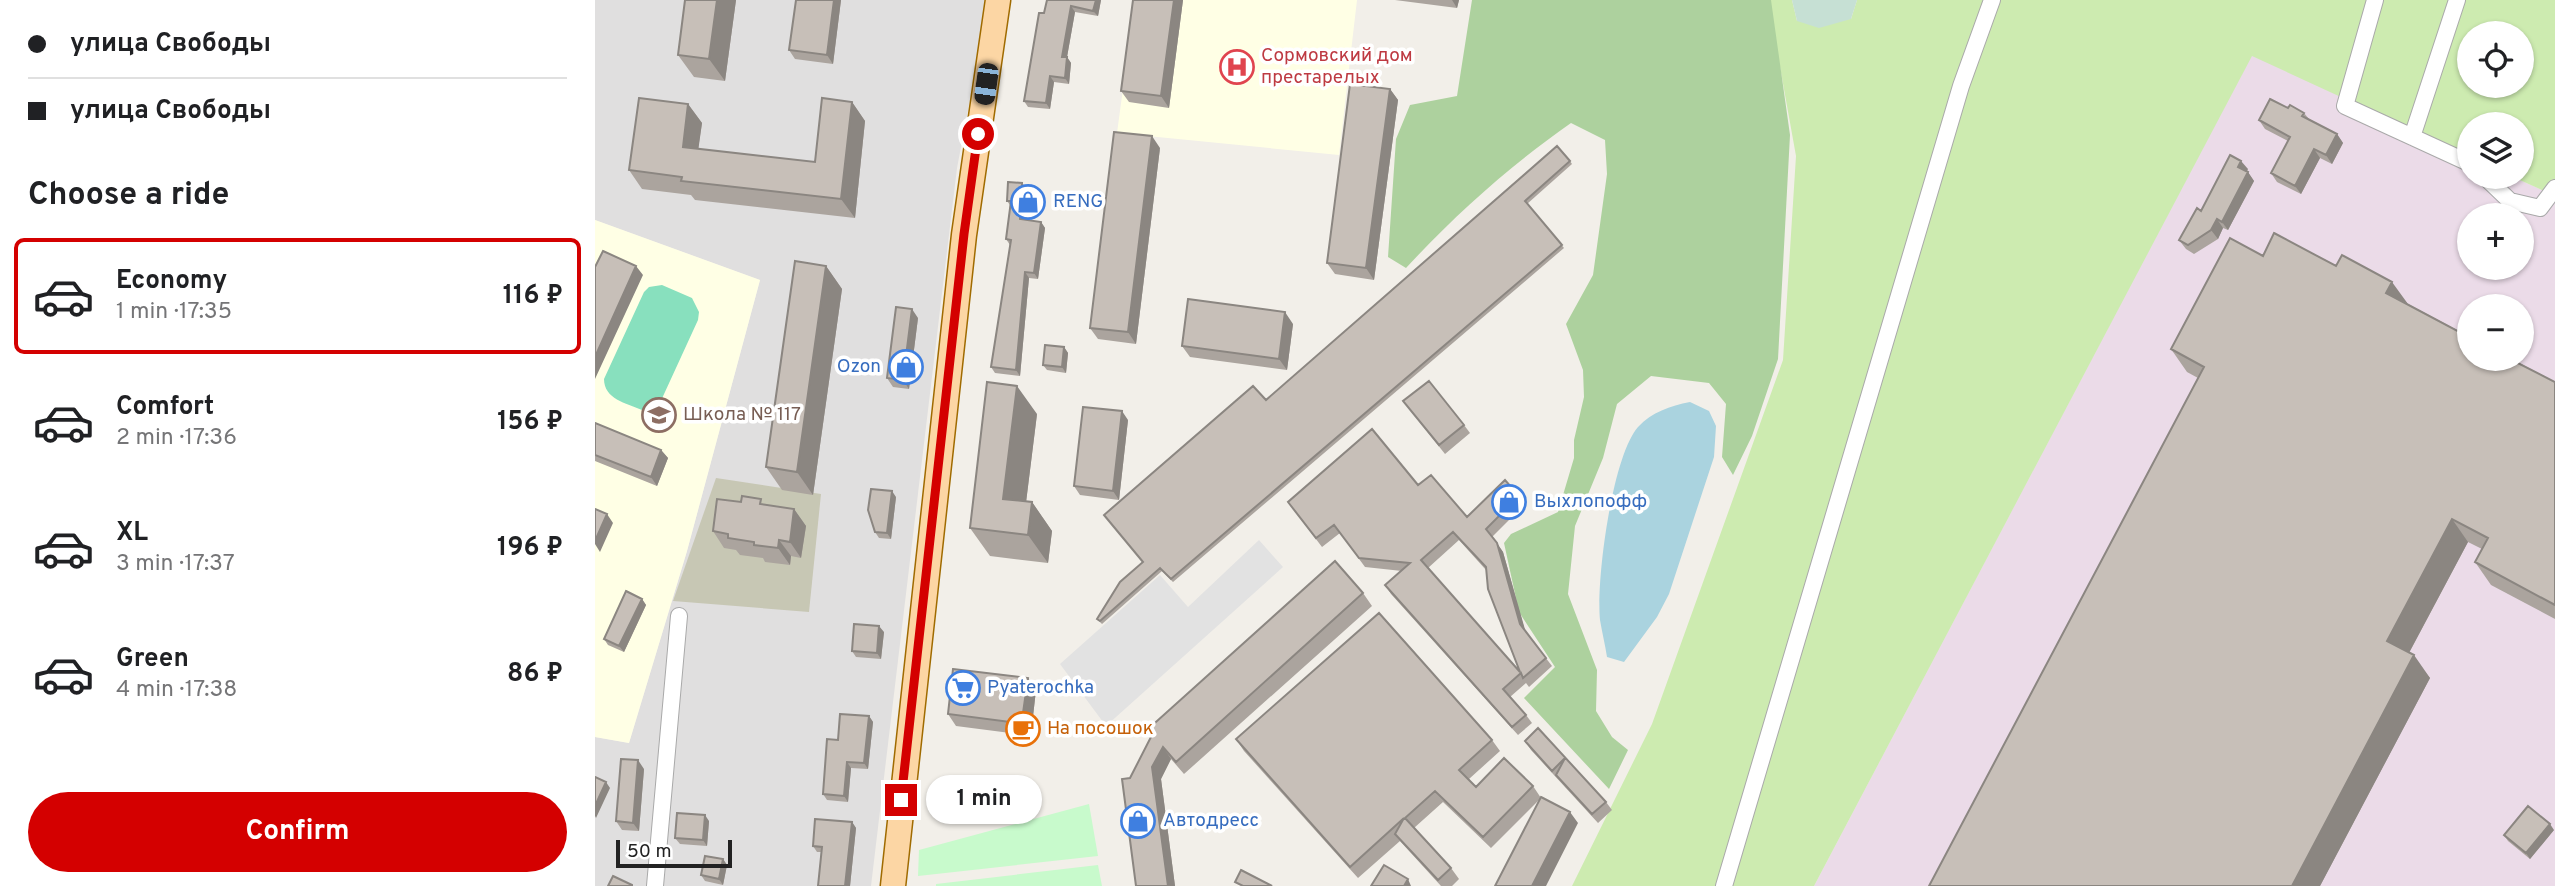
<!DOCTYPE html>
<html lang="en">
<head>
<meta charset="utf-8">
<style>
  body { margin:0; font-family:Overpass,sans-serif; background:#f2f2f2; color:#202124; height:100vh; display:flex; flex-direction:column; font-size:26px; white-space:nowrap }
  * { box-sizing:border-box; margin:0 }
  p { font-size:23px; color:#757577 }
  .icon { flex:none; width:38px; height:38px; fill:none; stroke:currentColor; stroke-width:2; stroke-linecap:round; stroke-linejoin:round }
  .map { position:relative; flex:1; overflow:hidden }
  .drawer { display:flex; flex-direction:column; background:#fff; width:595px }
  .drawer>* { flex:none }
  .top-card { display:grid; align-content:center; height:154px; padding:0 28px; background:#fff }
  .tools { position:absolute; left:1862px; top:21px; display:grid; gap:14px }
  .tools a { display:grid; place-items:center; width:77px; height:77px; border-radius:50%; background:#fff; box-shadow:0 2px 5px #0004; font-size:35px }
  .scale { position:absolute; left:21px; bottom:18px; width:116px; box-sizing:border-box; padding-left:7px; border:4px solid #222; border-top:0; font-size:19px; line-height:24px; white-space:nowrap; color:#222; -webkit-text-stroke:5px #fff; paint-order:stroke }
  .end { position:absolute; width:32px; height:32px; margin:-16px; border:9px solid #d40000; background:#fff; box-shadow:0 0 0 4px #fff }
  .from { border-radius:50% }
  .bubble { position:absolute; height:49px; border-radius:24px; background:#fff; box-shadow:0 2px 5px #0004; font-size:23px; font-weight:700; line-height:49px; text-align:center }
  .car { position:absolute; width:21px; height:42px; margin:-21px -10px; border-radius:9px; box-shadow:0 0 5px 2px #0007; background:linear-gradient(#222 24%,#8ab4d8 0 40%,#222 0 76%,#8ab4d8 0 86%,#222 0) }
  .top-card b { display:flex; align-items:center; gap:24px; height:66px; font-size:26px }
  .top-card b+b { border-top:2px solid #e0e0e0 }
  .top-card i { width:18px; height:18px; background:#202124 }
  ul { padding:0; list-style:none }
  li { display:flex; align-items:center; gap:21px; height:116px; margin:0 14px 10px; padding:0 14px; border:4px solid transparent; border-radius:10px }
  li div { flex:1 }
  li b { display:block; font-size:26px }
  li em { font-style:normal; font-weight:700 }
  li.selected { border-color:#d40000 }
  li>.icon { width:63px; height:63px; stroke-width:1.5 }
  h2 { padding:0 28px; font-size:32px; line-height:84px }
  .action { display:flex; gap:14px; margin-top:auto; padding:14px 28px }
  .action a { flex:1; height:80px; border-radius:42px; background:#d40000; color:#fff; font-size:28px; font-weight:700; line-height:80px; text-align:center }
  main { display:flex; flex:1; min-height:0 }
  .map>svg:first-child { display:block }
  .residential { fill:#e0dfdf }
  .industrial { fill:#ebdbe8; fill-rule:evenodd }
  .education { fill:#ffffe5 }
  .construction { fill:#c7c7b4 }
  .grass { fill:#cdebb0; fill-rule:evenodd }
  .forest { fill:#add19e }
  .wetland { fill:#c6e0d4 }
  .park { fill:#c8facc }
  .pitch { fill:#88e0be }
  .parking { fill:#e2e2e2 }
  .water { fill:#aad3df }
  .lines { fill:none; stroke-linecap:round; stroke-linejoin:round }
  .street-casing { stroke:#a9a9a9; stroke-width:18 }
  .primary-casing { stroke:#a06b00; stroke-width:27 }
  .street { stroke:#fff; stroke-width:16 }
  .primary { stroke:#fcd6a4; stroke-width:24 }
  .wall { fill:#aba49e; fill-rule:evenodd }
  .shaded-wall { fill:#8b8681 }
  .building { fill:#c7bfb8; stroke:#8b8681; stroke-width:2; fill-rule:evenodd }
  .route { stroke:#d40000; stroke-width:9 }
  .labels { text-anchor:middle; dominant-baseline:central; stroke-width:7; stroke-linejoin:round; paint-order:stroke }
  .health-label { font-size:19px; fill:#be3a42; stroke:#fff; text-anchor:start }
  .shop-label { font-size:19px; fill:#366cbe; stroke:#fff; text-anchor:start }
  .education-label { font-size:19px; fill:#785e54; stroke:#fff; text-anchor:start }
  .food-label { font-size:19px; fill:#c56008; stroke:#fff; text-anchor:start }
</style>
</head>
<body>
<main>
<section class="drawer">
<div class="top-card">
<b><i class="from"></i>улица Свободы</b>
<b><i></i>улица Свободы</b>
</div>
<h2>Choose a ride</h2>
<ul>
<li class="selected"><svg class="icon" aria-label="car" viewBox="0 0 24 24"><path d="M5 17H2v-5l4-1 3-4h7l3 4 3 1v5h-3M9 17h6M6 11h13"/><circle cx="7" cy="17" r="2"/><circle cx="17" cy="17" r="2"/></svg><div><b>Economy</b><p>1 min · 17:35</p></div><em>116 ₽</em></li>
<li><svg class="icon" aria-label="car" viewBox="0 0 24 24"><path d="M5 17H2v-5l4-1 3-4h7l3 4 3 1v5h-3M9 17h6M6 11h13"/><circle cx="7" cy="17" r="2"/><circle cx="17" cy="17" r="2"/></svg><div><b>Comfort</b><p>2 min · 17:36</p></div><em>156 ₽</em></li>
<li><svg class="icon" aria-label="car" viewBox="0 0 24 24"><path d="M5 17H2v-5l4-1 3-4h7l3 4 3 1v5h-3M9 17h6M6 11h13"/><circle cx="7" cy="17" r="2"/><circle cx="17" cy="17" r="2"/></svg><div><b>XL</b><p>3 min · 17:37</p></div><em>196 ₽</em></li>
<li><svg class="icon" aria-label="car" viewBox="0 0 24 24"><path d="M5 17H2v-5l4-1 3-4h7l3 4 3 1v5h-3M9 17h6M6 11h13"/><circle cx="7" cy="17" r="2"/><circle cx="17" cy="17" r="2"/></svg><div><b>Green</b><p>4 min · 17:38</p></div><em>86 ₽</em></li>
</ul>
<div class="action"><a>Confirm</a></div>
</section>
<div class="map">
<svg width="1960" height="886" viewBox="0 0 1960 886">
  <rect width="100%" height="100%" fill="#f2efe9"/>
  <path class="residential" d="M0,0h394l-32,168 -86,718h-276v-149l34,6 58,-192 73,-271 -165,-60z"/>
  <path class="industrial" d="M1657,55l217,101v21h44l42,19v690h-741zM1874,215h53v53h-53zM1874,306h53v53h-53z"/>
  <path class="education" d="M540,0h222l-18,155 -222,-22z
    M0,220l165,60 -73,271 -58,192 -34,-6z"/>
  <path class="construction" d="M121,478l105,16 -12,118 -136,-11z"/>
  <path class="grass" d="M1173,0h24l5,21 54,-2 6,-19h698v196l-42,-19h9v-53h-53v32l-217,-100 -438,830h-242l80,-162 131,-364 13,-204zM1874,33h53v53h-53z"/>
  <path class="forest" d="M877,0h299l19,135 -12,224 -26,77 -19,39 -11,-18 4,-53 -17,-21 -58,-7 -34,28 -14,54 -28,68 -7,68 29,76 -1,41 16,26 16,13 -19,39 -85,-91 31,-31 -36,-55 -15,-69 7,-9 47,-22 16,-54v-18l10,-43 -1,-27 -17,-46 27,-49 14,-101 -2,-34 -34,-17c-60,42 -115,91 -165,145l-18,-11 8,-118 14,-34 47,-9z"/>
  <path class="wetland" d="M1197,0h65l-6,19 -32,9 -22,-7z"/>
  <path class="park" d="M494,804l9,52 -180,20 1,-26z
    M503,865l4,21h-166v-2z"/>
  <path class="pitch" d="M67,285l30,13 7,14 -1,8 -39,85 -17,5c-16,-7 -38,-11 -38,-31l40,-87 5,-5z"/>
  <path class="parking" d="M664,540l24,27 -177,159 -46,-62 100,-89 28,32z"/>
  <path class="water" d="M1095,402l19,9 7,15 -2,31 -45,137 -12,23 -33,45 -17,-5c-2,-13 -5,-25 -7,-37 -4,-40 12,-163 38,-193 14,-15 32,-21 52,-25z"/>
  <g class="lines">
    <g class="street-casing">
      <path id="street" d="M1780,0l-30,106 124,57
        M1817,137l45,-137
        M1890,177l25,24 30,7 15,-20
        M60,886l24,-270
        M1129,886l237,-800 31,-86"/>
    </g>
    <g class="primary-casing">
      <path id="primary" d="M298,886l71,-651 34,-235"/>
    </g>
    <use href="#street" class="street"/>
    <use href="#primary" class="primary"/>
  </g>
  <path class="wall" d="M90,0h51l-11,81 -31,-4 -16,-22z
    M201,0h45l-8,64 -38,-5 -6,-9z
    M452,0h54l-3,16 -23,-4 -8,45 4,6 -2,21 -15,-2 -4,27 -22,-2 -4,-6z
    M538,0h50l-14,108 -40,-6 -8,-11z
    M800,0h64l-2,8z
    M795,89l8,11 -24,180 -39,-6 -8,-11z
    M257,102l13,19 -10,97 -160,-18 -4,-5 -49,-6 -13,-19 59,-66 14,19 -4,26 117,13z
    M1693,108l16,5 5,6 28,15 6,9 -11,21 -12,-6 -19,36 -24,-12 -6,-9 17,-32 -23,-12 -6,-9z
    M565,148l-24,196 -38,-5 -8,-11z
    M975,161l2,3 -45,40 37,44 -391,334 -11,-11 -60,53 -2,-2 43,-60 123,-162z
    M1653,169l-1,2 7,10 -26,49 -5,-2 -5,11 -24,15 -8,-5 -7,-9 22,-29z
    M427,183l5,6 -2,31 16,2 4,6 -7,51 -9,-1 -9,98 -25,-3 -4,-6 19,-122 -4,-6 4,-34 -3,-4z
    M1668,256l145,48 147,78v237l-64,-34 -16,-23 7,-13 -14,-7 -59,111 21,25 -110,208 -122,-508 -11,-6 -16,-23z
    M231,266l16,23 -29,206 -31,-5 -16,-23z
    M323,318l-9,71 -16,-2 -6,-9z
    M698,324l-6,46 -97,-13 -8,-11z
    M469,347l4,6 -2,20 -19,-3 -4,-5z
    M808,401l61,24 6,8 -25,21z
    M442,414l-11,88h6l20,29 -4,32 -58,-7 -20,-28z
    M533,420l-9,80 -39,-5 -6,-9z
    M0,423l66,27 7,8 -11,28 -62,-25z
    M823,485l49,32 52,-21 6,8 -33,33 11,15 22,79 27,35 -23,21 -3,-4 -16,14 16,18 6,8 -14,12 -127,-141 -6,-9 17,-14 -37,-4 -25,-34 -18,14 -34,-45zM864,540l27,30 34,102 -92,-104z
    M301,497l-5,42 -12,-1 -4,-6z
    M146,502l53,7 12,17 -5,32 -10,-2 -1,9 -25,-3 -2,-4 -23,-3 -4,-5 -12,-2 -11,-17z
    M768,593l9,13 -188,168 -13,-15 -10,20 14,107h-39l-6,-108 22,-42 -5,-6z
    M47,599l4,6 -22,47 -16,-7 -4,-6z
    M289,632l-3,27 -25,-2 -4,-6z
    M433,678l8,12 -4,35 -5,-1 -1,11 -70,-9 -8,-12z
    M274,716l4,6 -5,47 -17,-1 -3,34 -21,-2 -4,-6 15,-54z
    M943,728l68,74 6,8 -14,13 -67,-73 -6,-9z
    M641,739l256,1 8,11 -31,28 7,8 57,-1 8,12 -50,50 -48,-46 -29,26 37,40 8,11 -7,7h-11l-41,-45 -42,37 -114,-127z
    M49,769l-5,62 -17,-1 -6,-9z
    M114,821l-2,25 -27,-2 -5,-6z
    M257,822l4,6 -6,58h-32l3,-34h-4l-4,-6z
    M1959,830l-24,29 -22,-18 -4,-6z
    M128,859l4,6 -4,20 -18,-4 -4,-6z"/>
  <path class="shaded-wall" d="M122,0h19l-11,81 -16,-22z
    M239,0h7l-8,64 -6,-9z
    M501,0h5l-3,16 -5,-5z
    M579,0h9l-14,108 -8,-12z
    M857,0h7l-2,8z
    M476,6l4,6 -8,45 4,6 -2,21 -4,-6 -3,-21z
    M455,76l4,6 -4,27 -4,-6z
    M795,89l8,11 -24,180 -8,-12z
    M257,102l13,19 -10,97 -14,-19z
    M93,104l14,19 -6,43 -13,-19z
    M1742,134l6,9 -11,21 -6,-9z
    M557,136l8,12 -24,196 -8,-12z
    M1719,149l6,9 -19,36 -6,-8z
    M1646,161l7,8 -4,7 -6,-9z
    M1653,172l6,9 -26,49 -6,-8z
    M427,183l5,6 -3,36 -4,-6z
    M1622,219l6,9 -5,11 -7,-9z
    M446,222l4,6 -7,51 -4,-6z
    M41,266l7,9 -48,104v-22z
    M231,266l16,23 -29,206 -16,-23z
    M430,272l4,6 -9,98 -4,-6z
    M1797,282l16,22 -22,-11z
    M317,309l6,9 -9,71 -6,-9z
    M690,312l8,12 -6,46 -8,-11z
    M469,347l4,6 -2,20 -4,-6z
    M422,386l20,28 -14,113 -20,-28z
    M527,411l6,9 -9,80 -6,-9z
    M66,450l7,8 -11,28 -6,-9z
    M297,491l4,6 -5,42 -4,-6z
    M437,502l20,29 -4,32 -20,-28z
    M199,509l12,17 -5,32 -11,-16z
    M12,514l6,9 -13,29 -5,-8v-3z
    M1857,519l16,23 -65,122 -16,-23z
    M184,540l12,16 -1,9 -12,-17z
    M902,543l6,9 23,81 -6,-9z
    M47,599l4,6 -22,47 -5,-6z
    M284,626l5,6 -3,27 -4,-6z
    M1819,655l16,23 -110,208h-28z
    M433,678l8,12 -4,35 -9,-12z
    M424,713l8,11 -1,11 -8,-12z
    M274,716l4,6 -5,47 -4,-6z
    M568,747l8,12 -10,20 14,107h-7l-16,-119z
    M43,760l6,9 -5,62 -6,-8z
    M252,762l4,6 -3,34 -4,-6z
    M11,782l4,6 -14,30 -1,-2v-10z
    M975,812l8,11 -32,63h-14z
    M110,815l4,6 -2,25 -4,-6z
    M257,822l4,6 -6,58h-5z
    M1955,824l4,6 -24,29 -4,-6z
    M128,859l4,6 -4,20 -4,-6z
    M813,879l3,7h-7z"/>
  <path class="building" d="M90,0h32l-8,59 -31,-4z
    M201,0h38l-7,55 -38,-5z
    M452,0h49l-3,11 -22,-5 -9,51h5l-2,21 -15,-2 -4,27 -22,-2 15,-88h5z
    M538,0h41l-13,96 -40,-5z
    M755,84l40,5 -24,179 -39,-5z
    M44,98l49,6 -5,43 132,15 7,-64 30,4 -11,97 -160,-18 1,-4 -53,-7z
    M1675,99l18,9 2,-3 14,8 -2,3 35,18 -11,21 -12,-6 -19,37 -24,-13 19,-36 -31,-17z
    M519,132l38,4 -24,196 -38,-4z
    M962,146l13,15 -45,40 37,44 -391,334 -11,-11 -60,53 -3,-2 23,-37 23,-20 -39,-47 149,-129 13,14z
    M1635,155l11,6 -3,6 10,5 -26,50 -5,-3 -6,11 -23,15 -9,-5 18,-32 4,3z
    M413,182l14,1 -2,36 21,3 -7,51 -9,-1 -9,98 -25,-3 20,-127 -5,-1 5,-38h-4z
    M1679,233l62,33 6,-11 50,27 -6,11 83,44v22h41l45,23v223l-80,-43 13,-24 -36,-19 -65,122 27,14 -122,231h-363l275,-519 -33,-18 59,-111 33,18z
    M8,251l33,15 -41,91v-90z
    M200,261l31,5 -29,206 -31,-5z
    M593,299l97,13 -6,47 -97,-13z
    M301,307l16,2 -9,71 -16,-2z
    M450,345l19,2 -2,20 -19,-2z
    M834,381l35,44 -25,20 -36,-44z
    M392,382l30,4 -14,113 29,3 -4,33 -58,-7z
    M488,407l39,4 -9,80 -39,-5z
    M0,423l66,27 -10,27 -56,-22z
    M777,429l46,56 13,-10 36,42 38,-37 14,16 -33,33 11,14 23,81 26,34 -23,20 -2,-5 -18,16 23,26 -14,12 -127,-142 25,-22 -51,-5 -25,-33 -18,13 -28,-36zM858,532l33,35 2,22 32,83 -99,-112z
    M276,489l21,2 -5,42 -12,-1 -7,-22z
    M147,496l19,3 -1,5 34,5 -4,33 -11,-2 -1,8 -24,-3v-3l-26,-4v-4l-15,-3 4,-32 24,3z
    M0,509l12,5 -12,27z
    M740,561l28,32 -187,169 -13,-15 -11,20 16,119h-32l-14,-107 8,-1 22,-43 -5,-5z
    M31,591l16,8 -23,47 -15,-7z
    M784,613l113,127 -33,30 17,17 28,-29 29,28 -50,51 -48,-46 -30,27 46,50 -13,12 -43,-46 9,-16 -54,49 -114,-128z
    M259,624l25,2 -2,27 -25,-2z
    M358,669l75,9 -5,35h-4l-1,10 -70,-9z
    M245,714l29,2 -5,47 -17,-1 -3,34 -21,-2 4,-55 11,1z
    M943,728l68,74 -14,12 -36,-39 9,-17 -13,13 -27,-30z
    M26,759l17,1 -5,63 -17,-2z
    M0,777l11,5 -11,24z
    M946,797l29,15 -38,74h-37z
    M1933,806l22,18 -24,29 -22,-18z
    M82,813l28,2 -2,25 -28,-2z
    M220,819l37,3 -7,64h-27l4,-39 -9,-1z
    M110,856l18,3 -4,20 -18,-4z
    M789,865l24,14 -4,7h-33z
    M646,870l31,16h-29l-8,-4z
    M18,876l19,9v1h-24z"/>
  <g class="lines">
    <path class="route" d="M306,800l63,-566 14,-100"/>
  </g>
  <defs>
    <g id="hospital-ring" transform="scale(1.75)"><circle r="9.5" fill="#fff" stroke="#e0444e" stroke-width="1.5"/><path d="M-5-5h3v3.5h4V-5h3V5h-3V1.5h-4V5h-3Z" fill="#e0444e"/></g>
    <g id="shop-ring" transform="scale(1.75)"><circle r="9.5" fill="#fff" stroke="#3f7fe0" stroke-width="1.5"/><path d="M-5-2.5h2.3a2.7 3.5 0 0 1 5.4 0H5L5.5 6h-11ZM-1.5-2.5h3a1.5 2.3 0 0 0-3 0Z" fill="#3f7fe0"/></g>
    <g id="school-ring" transform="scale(1.75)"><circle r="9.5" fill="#fff" stroke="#8d6e63" stroke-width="1.5"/><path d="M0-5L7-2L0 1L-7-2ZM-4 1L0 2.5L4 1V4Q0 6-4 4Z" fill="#8d6e63"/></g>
    <g id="supermarket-ring" transform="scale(1.75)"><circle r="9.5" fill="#fff" stroke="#3f7fe0" stroke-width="1.5"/><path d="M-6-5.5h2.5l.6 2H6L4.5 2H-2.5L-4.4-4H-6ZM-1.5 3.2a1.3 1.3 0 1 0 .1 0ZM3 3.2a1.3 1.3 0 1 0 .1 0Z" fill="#3f7fe0"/></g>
    <g id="cafe-ring" transform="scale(1.75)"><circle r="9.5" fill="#fff" stroke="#e8710a" stroke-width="1.5"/><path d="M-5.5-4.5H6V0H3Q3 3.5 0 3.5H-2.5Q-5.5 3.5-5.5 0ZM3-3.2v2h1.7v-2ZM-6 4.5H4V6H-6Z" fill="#e8710a"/></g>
  </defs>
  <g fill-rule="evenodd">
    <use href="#hospital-ring" x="642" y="67"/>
    <use href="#shop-ring" x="433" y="202"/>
    <use href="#shop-ring" x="311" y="367"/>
    <use href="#school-ring" x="64" y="415"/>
    <use href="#shop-ring" x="914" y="502"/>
    <use href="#supermarket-ring" x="368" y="688"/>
    <use href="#cafe-ring" x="428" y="729"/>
    <use href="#shop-ring" x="543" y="821"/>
  </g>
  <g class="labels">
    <g class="health-label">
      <text x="666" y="56">Сормовский дом<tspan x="666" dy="22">престарелых</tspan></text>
    </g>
    <g class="shop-label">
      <text x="458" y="202">RENG</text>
      <text x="286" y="367" text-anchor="end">Ozon</text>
      <text x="939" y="502">Выхлопофф</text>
      <text x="392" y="688">Pyaterochka</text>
      <text x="568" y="821">Автодресс</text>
    </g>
    <g class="education-label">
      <text x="88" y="415">Школа № 117</text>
    </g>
    <g class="food-label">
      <text x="452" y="729">На посошок</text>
    </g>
  </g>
</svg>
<div class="tools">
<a><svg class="icon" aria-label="locate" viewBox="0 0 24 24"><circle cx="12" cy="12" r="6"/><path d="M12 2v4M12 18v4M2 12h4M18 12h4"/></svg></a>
<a><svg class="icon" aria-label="layers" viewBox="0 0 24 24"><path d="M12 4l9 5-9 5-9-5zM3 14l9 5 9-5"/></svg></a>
<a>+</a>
<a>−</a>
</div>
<div class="scale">50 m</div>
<i class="end from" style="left:383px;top:134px"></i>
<i class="end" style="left:306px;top:800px"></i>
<div class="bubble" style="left:331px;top:775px;width:116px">1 min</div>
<i class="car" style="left:391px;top:84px;rotate:188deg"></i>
</div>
</main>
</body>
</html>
